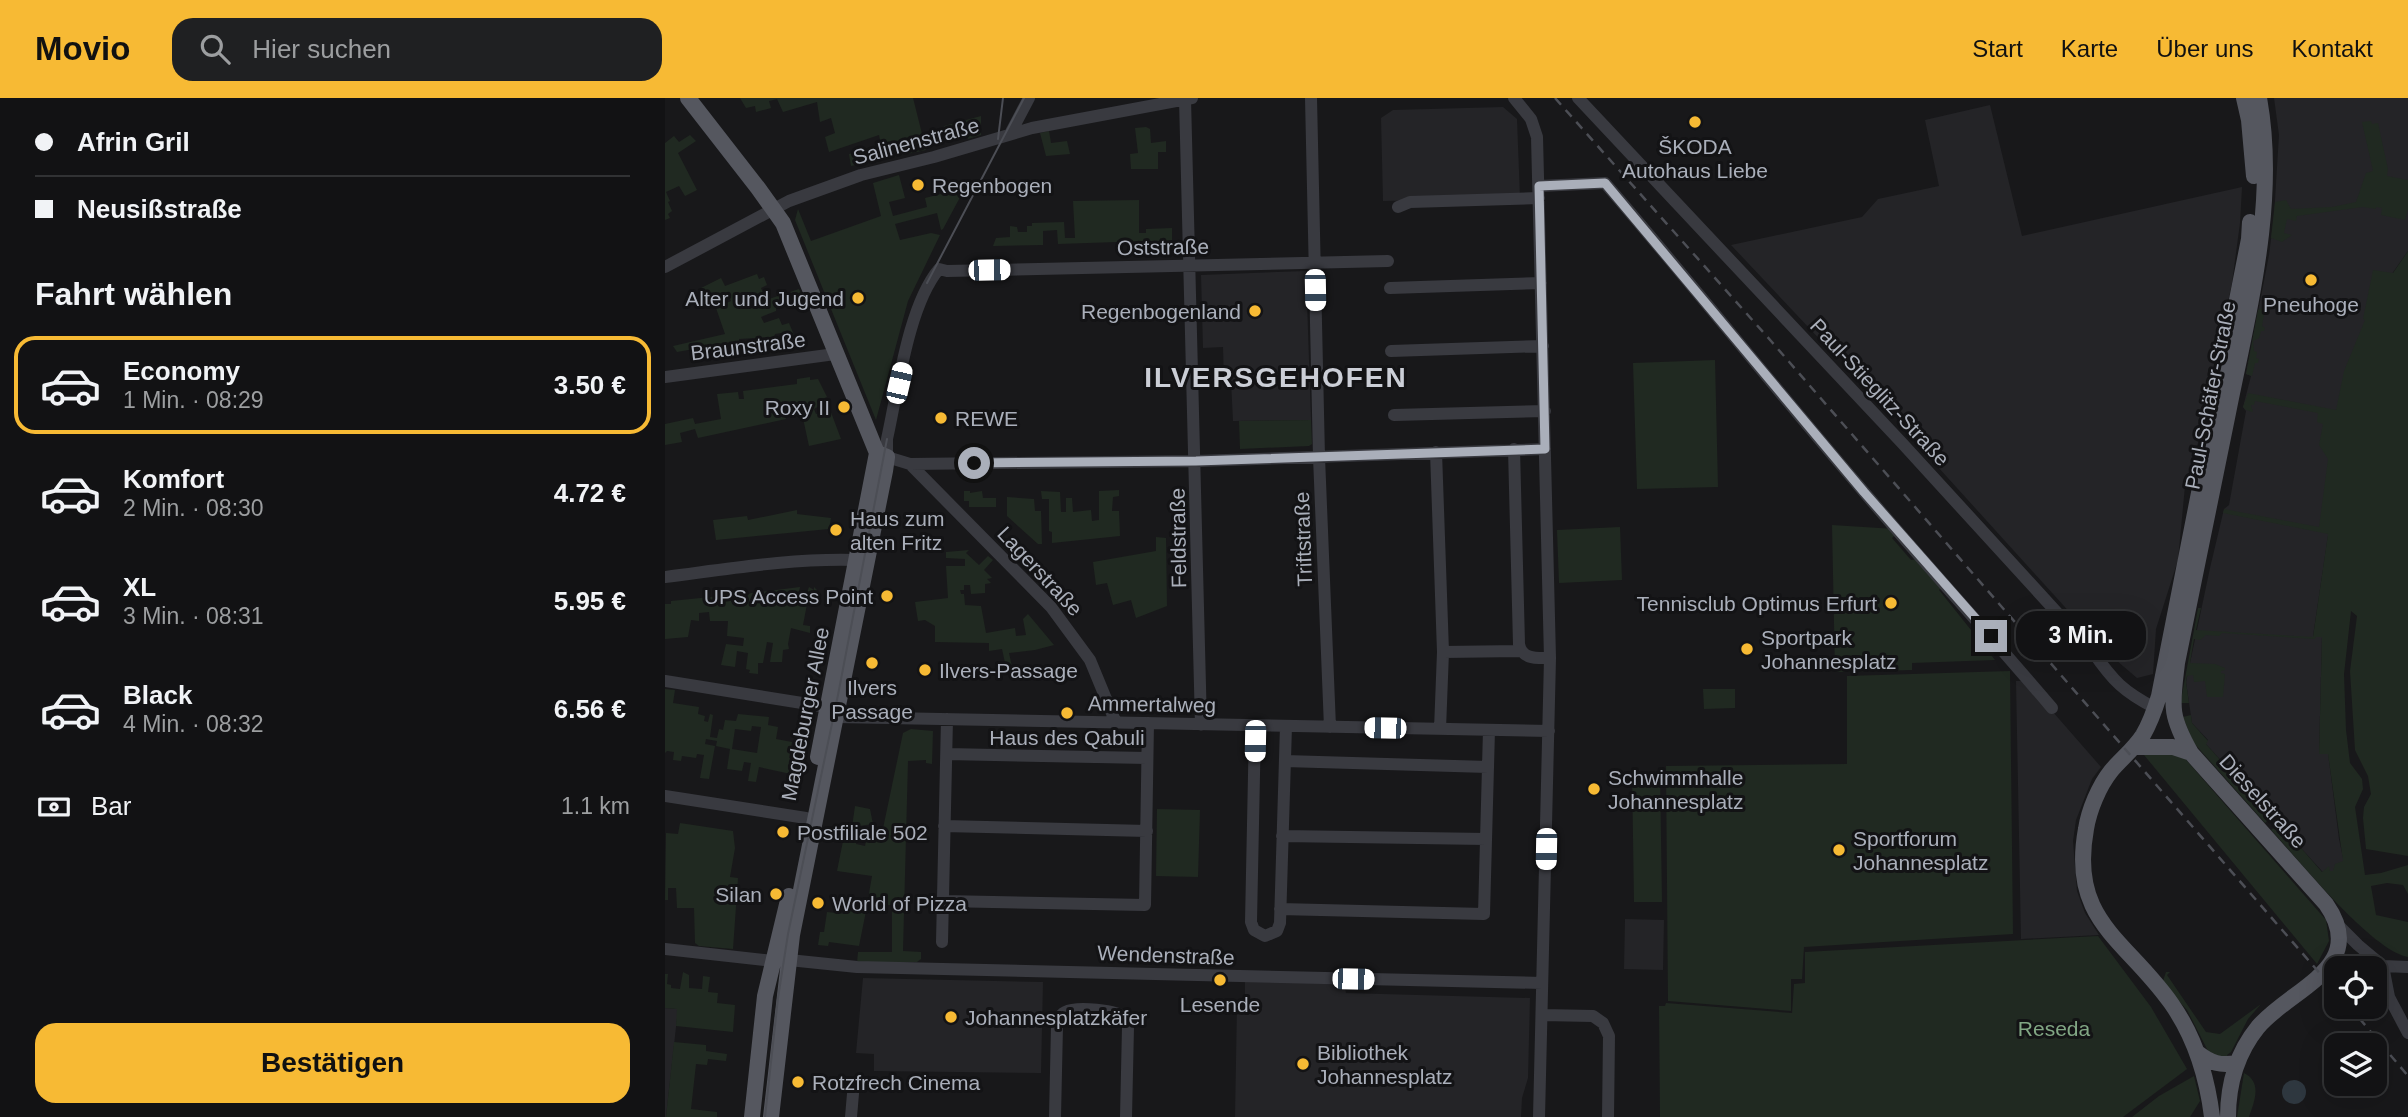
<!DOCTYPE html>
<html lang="de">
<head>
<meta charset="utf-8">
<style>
  body { margin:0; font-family:Helvetica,sans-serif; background:#1f2022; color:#f1f3f6; height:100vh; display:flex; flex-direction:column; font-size:26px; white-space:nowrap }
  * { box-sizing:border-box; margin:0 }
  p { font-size:23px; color:#9c9ea0 }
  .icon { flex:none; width:38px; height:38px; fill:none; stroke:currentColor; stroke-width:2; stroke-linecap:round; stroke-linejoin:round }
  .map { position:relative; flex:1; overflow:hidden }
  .sheet { display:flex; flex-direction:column; background:#121214; width:665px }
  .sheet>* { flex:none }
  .hud { display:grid; align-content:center; height:154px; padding:0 35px; background:#121214 }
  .buttons { position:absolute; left:1659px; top:858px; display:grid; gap:14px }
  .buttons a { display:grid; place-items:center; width:63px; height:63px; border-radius:14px; background:#121214; box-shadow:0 7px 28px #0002,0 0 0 2px #313234; font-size:35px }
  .end { position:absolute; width:32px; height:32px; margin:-16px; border:9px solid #aaafba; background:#111; box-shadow:0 0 0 4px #111 }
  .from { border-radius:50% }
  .bubble { position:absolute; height:49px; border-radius:21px; background:#121214; box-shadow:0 7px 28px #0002,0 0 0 2px #313234; font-size:23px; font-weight:700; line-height:49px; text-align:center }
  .car { position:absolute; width:21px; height:42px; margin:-21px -10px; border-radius:9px; box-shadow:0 0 5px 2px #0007; background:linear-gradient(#fff 24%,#345 0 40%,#fff 0 76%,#345 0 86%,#fff 0) }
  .hud b { display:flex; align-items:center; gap:24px; height:66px; font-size:26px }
  .hud b+b { border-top:2px solid #313234 }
  .hud i { width:18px; height:18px; background:#f1f3f6 }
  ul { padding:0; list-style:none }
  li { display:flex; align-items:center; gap:21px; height:98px; margin:0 14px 10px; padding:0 21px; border:4px solid transparent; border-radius:21px }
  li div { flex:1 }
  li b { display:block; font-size:26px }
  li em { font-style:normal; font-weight:700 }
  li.active { border-color:#f7ba34 }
  li>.icon { width:63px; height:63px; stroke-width:1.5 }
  h2 { padding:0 35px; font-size:32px; line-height:84px }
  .pay { display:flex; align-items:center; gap:18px; height:77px; padding:0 35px; font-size:26px }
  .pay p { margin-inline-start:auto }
  .primary-button { display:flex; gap:14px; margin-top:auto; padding:14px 35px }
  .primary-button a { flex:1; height:80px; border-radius:21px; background:#f7ba34; color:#111; font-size:28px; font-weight:700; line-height:80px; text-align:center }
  header { display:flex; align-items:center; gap:42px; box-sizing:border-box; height:98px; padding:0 35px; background:#f7ba34; color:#111 }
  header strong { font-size:33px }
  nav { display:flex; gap:38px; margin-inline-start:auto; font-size:24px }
  .search { width:490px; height:63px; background:#1f2022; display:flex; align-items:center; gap:18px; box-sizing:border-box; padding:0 24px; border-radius:21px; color:#9c9ea0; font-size:26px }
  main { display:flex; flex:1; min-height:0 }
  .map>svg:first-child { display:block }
  .built { fill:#242427 }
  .green { fill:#202921; fill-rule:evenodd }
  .water { fill:#2e373f }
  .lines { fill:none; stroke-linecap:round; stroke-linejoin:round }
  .minor { stroke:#393a40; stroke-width:12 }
  .major { stroke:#55575f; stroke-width:16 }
  .tram { stroke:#4c4e55; stroke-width:2 }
  .rail { stroke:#4c4e55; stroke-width:2.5; stroke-dasharray:9 7; stroke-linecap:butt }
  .route { stroke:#aaafba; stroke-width:9 }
  .poi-dot { fill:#f7ba34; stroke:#131315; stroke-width:2.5 }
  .labels { text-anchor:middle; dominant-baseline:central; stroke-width:6; stroke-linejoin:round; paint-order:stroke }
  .street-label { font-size:21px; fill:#aaafba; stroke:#131315 }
  .poi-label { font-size:21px; fill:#aaafba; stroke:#131315; text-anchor:start }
  .park-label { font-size:21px; fill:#81a684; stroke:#131315 }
  .district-label { font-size:28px; font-weight:bold; letter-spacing:2px; fill:#cbced6; stroke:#131315 }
</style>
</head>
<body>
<header>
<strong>Movio</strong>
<div class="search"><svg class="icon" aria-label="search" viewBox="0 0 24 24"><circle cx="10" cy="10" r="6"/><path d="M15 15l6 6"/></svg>Hier suchen</div>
<nav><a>Start</a><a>Karte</a><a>Über uns</a><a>Kontakt</a></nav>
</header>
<main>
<section class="sheet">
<div class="hud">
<b><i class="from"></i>Afrin Gril</b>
<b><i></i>Neusißstraße</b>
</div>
<h2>Fahrt wählen</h2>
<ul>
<li class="active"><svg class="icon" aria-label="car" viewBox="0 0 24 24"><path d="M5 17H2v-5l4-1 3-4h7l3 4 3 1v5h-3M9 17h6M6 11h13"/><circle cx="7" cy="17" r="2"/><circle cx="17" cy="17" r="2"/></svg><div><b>Economy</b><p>1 Min. · 08:29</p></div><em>3.50 €</em></li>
<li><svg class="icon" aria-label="car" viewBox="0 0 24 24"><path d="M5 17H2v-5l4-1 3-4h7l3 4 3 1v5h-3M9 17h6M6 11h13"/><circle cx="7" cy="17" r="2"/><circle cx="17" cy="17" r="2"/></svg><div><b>Komfort</b><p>2 Min. · 08:30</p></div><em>4.72 €</em></li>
<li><svg class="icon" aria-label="car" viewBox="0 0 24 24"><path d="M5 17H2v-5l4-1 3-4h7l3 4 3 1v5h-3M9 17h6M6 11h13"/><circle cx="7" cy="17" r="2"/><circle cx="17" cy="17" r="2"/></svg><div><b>XL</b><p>3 Min. · 08:31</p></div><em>5.95 €</em></li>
<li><svg class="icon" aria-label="car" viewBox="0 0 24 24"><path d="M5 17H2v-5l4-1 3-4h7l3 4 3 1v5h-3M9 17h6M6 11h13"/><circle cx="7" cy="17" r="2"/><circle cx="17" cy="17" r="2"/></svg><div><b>Black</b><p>4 Min. · 08:32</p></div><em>6.56 €</em></li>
</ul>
<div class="pay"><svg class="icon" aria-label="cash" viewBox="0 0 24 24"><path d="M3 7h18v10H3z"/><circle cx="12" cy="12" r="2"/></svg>Bar<p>1.1 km</p></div>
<div class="primary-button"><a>Bestätigen</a></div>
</section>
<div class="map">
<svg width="1743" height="1019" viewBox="0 0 1743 1019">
  <rect width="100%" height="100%" fill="#18181a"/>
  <path class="built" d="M1609,0h134v153l-31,44 -48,234 -16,107 9,1 -3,117 9,-1 11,86 14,66 -148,-162 3,-3 -16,-17 -6,-41 24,-114 14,-59 5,-4 17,-94 -3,-4 8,-31 -5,-2 23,-119 5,-39 5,-81z
    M1325,7l32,131 220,-49 -2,36 -8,60 -31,150 -16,53 -7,74 -22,69 -3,45 -16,4 -34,-29 -175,-193 -2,-12 -92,-103 -7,6 -96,-102 131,-28 16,-18 61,-13 -14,-66z
    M838,9l14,12 3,79 -137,3 -2,-83 12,-8z
    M641,173l5,149 -78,1 -2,-40 -7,-1 -1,-33 -20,1 -2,-73z
    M1351,583h10l75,86 -9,12 -16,41 -3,21 4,50 8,22 14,22 -78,4z
    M960,821l39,1 -1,50 -39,-1z
    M198,880l180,4 -2,91 -167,-2v-17l-18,-1z
    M580,883l99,3 2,9 184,5 -2,80 -6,20 -1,19h-286l2,-111h8z
    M0,910l13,1 -12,108h-1z"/>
  <path class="green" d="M75,0h173l13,52 -75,16 -2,-12 32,-9 -2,-10 -50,17 -4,-15 10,-4 -4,-15 -11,4 -3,-20 -34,10 -6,-13 -8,2 2,7 -15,4 -1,-6 -9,2z
    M316,18v19l-13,4 -4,-13 -14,4 -1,-3 -5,1v-2z
    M1706,23l1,3 6,-1 10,46 -1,7 21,4v30l-3,10 -24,-5 1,-7 -6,-1v2l-13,-2 -66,9 -1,5 -9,-2 -3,14 8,2 -10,7 -11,-4 4,-36 11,-2 5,9 41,-2 24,-5 10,-29 7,-2 -11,-49z
    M481,29l4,2 1,14 15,-2v11h-8v17h-27l-1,-15 8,-1 -3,-25z
    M384,33l2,12 16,-2 3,13 -24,2 -6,-23z
    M25,37l6,6 -18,12 19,37 -12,6 -6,-10 -13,6 4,9 -2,1 4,9 -4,3 2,4 -5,2v-77l9,-7 5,6z
    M234,77l6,23 -16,4 4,14 34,-9 -2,-9 40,-10 -22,41 -2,1 -4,-17 -42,11 5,16 31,-7 9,2 -32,66 -32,119 -81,-200 3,-11 13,32 70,-25 -8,-33z
    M474,102v33h7v-4l26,-1v15h-25v-2l-89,3 -1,-14 -14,1v14l-50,1 3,-8 14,-1v-11l7,1 1,5h9v-6h5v-3l32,-1 1,16h10l-2,-37z
    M1743,153v605l-42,-7 -3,-31 1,-11 7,-13 -3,-18 -13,-26 -5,-79 7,-55 -6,-5 -7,63 2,56 4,33 12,16 1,10 -8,18 10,68 16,-2 27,-8v29l-5,-9 -16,-2 -16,3 5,29 32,7v35c-37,-7 -109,-97 -137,-127l8,-7 43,49 7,-6 1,5h3l2,-7 8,-3 -15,-107h-9l3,-117h-6l-1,2 -93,-6 -3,3 -13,-1 -6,5 -6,-1 -4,24 25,1 10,4v2l-4,1v2l4,1 -2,23h-16l-2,-16 -11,1 -1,-7 -6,1 -1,6 3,21h-8v-3l17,-92h3l-5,22 117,7 15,-103 -105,-21 1,-4 95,18 9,-68 -9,-14 4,-21 -6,-2 1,-9 -63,-12 -1,4h-3l2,7 -7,-2 -3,-3 5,-14 88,17 8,-39 21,-51 -2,-1 10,-49 20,3z
    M92,176l2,5 5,-2 3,8 -6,3 5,12 33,-11 4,9 -27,10v3l-15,6 3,6 15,-5 3,7 7,-2 8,19 -8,1 -3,-8 -3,1 -2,-3 -6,1 -1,3 -35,2v2l-62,11 -4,-6 52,-12 -9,-26 15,-7 -2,-5 -22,8 -8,-15 22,-11 4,8z
    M1599,208l5,1 -4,2 -3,17 3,2 -1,3h-3l-2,7 -6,3 1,10 3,1 -1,6 3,1 -1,4h-3l-3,13 -6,-2 12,-64z
    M1050,262l3,127 -81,2 -4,-126z
    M145,279v3l8,-1 9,18 -10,4 2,5 -5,3 2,5 11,-4 2,-3 12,32 -32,7 -8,-37 -17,3 2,7 -88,19 -3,-9 -15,4 2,9 -17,3v-21l28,-6 2,6 26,-5 -4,-25 21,-2 1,7h5l-1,-8 54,-7v-5z
    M646,322l1,24 -3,2 -69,3 -1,-28z
    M454,392v6l-6,1 -1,14h7l1,25 -68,7v-11l-3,-1v-32h-7l-1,-8 19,1 1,20h5v-14h6l1,14 18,-2 1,11 7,-1v-29z
    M299,393h6v2l12,-2 1,7h13v9h-27v-6h-5z
    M342,399l27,2 1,12h6l1,33h-4l-31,-28z
    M132,412v4l34,4 -2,11 -113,11 -3,-20 34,-4 1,4z
    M1167,427l63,4 2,4 -5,5 19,22 9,-1 22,28 -3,3 56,70 -83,3v7l-77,2z
    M955,429l2,53 -63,3 -2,-53z
    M491,439l10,1 1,68 -31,12 -5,-18 -18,5 -6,-22 -11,2 -3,-23 63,-11z
    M304,452l-3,3 13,12 9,-9 5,4 -9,10 8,8 -5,1 4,4 -6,1v9l-14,1 -1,-9h-6v5h-4l1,4h3l1,11 16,1 5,27 29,-5 1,8 10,-1 -3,-16 5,-5 26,31 -19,5 -26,3 4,18 -6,1 -5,-23 -13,2v-8l-54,-1v-16l-10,-6 -7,1 -3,-19 33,-4 -2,-32h19v-7l-19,-1v-6z
    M135,489l-2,9 9,-3 2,-6 5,3v-3l3,3v8l-9,1 -5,26 7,1v7l-19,-5 -3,16 1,5 -6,1 -1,12h-12l3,-19 -6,-1 -4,21h-5v11l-9,-1 1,-3 -4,-1 2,-16 -11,-2 -2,16 -14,-2 5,-21 17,2 1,-8 -17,-2 1,-15h-18l-1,-9 -10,1v8l-8,-1 -3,17 -23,2v-35h6v-3l69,-7 1,7h6v-6l4,-2z
    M1345,573l3,263 -209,13 -2,32h-11v32l-123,-10 -2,-235 181,-2v-88z
    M0,591l10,1 -2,13 26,4 -1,7 7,2 -1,5 4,1 2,-8 3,1 -3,22 7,1 2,-9 4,1 2,-10 11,1 2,-7 31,3 -1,8 10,2 -2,12 16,3 -3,16 14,3 -3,15 -41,-9 -3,15 -8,-1 3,-18 -7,-1 -2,9 -15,-2 3,-20 -14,-3 1,-5 -11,-2 -1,5 10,2 -6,33 -9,-1 4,-23 -7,-1 -1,4 -14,-2 -1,5 -8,-1 1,-8 -7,-1 -2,2zM87,628l9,1 -4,26 -25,-4 3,-20 16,2z
    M1038,591h32v19l-31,1z
    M1526,617l1,8 16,18 -2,3 65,73 -6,6 -72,-81 -10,-25z
    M246,631l22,2 -1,33 -6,-1v-3l-18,1 -5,190 18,1v7l-4,3 -60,1 1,-11h34v-47l-25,1 -8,40 -30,-4 -1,4 -10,-1 2,-13h4l3,-20 19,2 1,-8 -15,-2v-4l35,5 5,-29 -35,-5 7,-35 13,3 -1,5 9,2 2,-10 14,2 22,-105z
    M1502,653l14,3 145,166 3,21 -12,23 -173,-209z
    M967,674h28l2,130h-28z
    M190,708l15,3 3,15 -21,3z
    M492,711l43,1 -2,67 -42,-1z
    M15,725l53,8 2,17 -5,29 8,1 -5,71 -34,-3 -4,-3 -1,-35h-17l-1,-20h-8v12h-3l1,-67 12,1z
    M1433,838l53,71 36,62 -64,48h-463l-1,-111h6l1,-3 126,10 2,-29 11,-1v-31z
    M18,874l6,3v13l13,1 1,-13 7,1 -2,15 10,1 -1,10 18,2 -2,27 -57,-6 1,-17 -12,-1v-34h3l-1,10 4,1v3l9,1z
    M1501,874h4l-3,3 39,57 14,2 41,-30 -13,15 -17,33 -4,3 1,4h-5l-15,-8 -21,-41 -14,-15 -10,-14z
    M9,944l32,3v6l21,3 -1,7 -18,-2 -1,6 -11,-1 -5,45 26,3v5h-51z
    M1579,975c18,9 11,27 5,44h-12z
    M1529,978l6,25 -10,16h-58l27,-21z"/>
  <path class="water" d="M1617 994a12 12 0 1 1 24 0a12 12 0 1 1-24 0Z"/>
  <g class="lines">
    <path class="minor" d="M646,0l8,359 11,270
      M849,0l17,21 6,18 13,521 -11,459
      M913,0l324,345 191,209c20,29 31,40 62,56
      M520,1l16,626
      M345,36l19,-36
      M874,88l66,-3c88,102 171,207 259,309 62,73 126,143 188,216
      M733,109l12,-5 129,-4
      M723,163l-441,10 -8,-2c-31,37 -41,121 -52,170v18l23,7 286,-3 349,-12
      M0,169l124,-66 72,-26 73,-18 98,-29 160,-30
      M725,190l151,-5
      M726,253l152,-5
      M0,279l170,-23
      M729,317l151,-4
      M849,351l5,195c3,16 18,14 31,14
      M771,354l7,200 -3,77
      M245,366l141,143 39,53 26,63
      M0,479c63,-8 127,-19 191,-17
      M778,554l77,-1
      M0,583l162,26
      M172,619l712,14
      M590,628l-4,196 3,8 11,6 12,-5 3,-8 6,-197
      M282,656l200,4
      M620,663l203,6
      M0,698l141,22
      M279,728l203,5
      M617,738l204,3
      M278,803l202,4 3,-182
      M615,811l204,5 5,-184
      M1673,827l20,20 25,21 6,31 19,36
      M277,844l5,-223
      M0,851l108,12
      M124,862l68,7 685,16
      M1662,872l36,-9 20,5 25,1
      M877,917l51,1 10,7 6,13 -1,81
      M186,1019l3,-35
      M390,1019l2,-91c1,-5 3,-12 8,-14 12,-6 52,-2 61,6l2,9 -2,90"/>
    <path class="major" d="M23,0l70,90 25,35 94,230
      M1579,0l5,22 5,56
      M1469,649h39l18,6
      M153,659l59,-304
      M1533,955c13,10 22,13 39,10
      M87,1019l13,-121 24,-100
      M106,1019l21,-182 93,-464 2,-14 -10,-4
      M1547,1019c-5,-41 -17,-80 -41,-114 -45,-64 -102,-82 -85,-174 3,-19 13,-43 25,-58 10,-12 23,-22 32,-36 7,-12 12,-26 16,-39l90,-457 1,-17
      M1563,1019c0,-33 9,-64 30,-90 33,-39 112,-60 68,-123l-135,-151c-22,-39 -19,-47 -14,-90 17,-83 34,-167 51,-250 20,-101 50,-211 31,-315"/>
    <path class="tram" d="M333,41l5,-41
      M262,185l97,-185
      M100,1019l13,-119 10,-64 50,-239 49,-256"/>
    <path class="rail" d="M890,0l216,243 565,651
      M1684,908l59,70"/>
  </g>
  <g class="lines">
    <path class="route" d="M309,365l222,-2 349,-12 -6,-263 66,-3 259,309 127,144"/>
  </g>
  <g class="poi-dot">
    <circle cx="1030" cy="24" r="7"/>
    <circle cx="253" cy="87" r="7"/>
    <circle cx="1646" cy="182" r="7"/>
    <circle cx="193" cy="200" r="7"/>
    <circle cx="590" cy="213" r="7"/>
    <circle cx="179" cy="309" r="7"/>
    <circle cx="276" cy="320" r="7"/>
    <circle cx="171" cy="432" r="7"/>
    <circle cx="222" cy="498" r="7"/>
    <circle cx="1226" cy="505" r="7"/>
    <circle cx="1082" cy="551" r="7"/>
    <circle cx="207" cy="565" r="7"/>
    <circle cx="260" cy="572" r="7"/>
    <circle cx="402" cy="615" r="7"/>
    <circle cx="929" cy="691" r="7"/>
    <circle cx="118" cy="734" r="7"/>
    <circle cx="1174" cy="752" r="7"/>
    <circle cx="111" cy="796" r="7"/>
    <circle cx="153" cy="805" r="7"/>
    <circle cx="555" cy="882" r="7"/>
    <circle cx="286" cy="919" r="7"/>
    <circle cx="638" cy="966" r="7"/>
    <circle cx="133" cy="984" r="7"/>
  </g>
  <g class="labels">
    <g class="street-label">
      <text transform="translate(251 43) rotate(-15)">Salinenstraße</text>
      <text transform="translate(498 149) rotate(-1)">Oststraße</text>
      <text transform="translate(83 248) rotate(-7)">Braunstraße</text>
      <text transform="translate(1215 294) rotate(47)">Paul-Stieglitz-Straße</text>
      <text transform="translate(1545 297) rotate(-79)">Paul-Schäfer-Straße</text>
      <text transform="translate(513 440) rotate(-91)">Feldstraße</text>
      <text transform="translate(638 441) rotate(-92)">Triftstraße</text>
      <text transform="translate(375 473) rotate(47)">Lagerstraße</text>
      <text transform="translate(487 606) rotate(1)">Ammertalweg</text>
      <text transform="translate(140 616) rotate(-79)">Magdeburger Allee</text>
      <text transform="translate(1598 703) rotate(48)">Dieselstraße</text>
      <text transform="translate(501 857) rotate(2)">Wendenstraße</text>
    </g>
    <g class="poi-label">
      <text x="1030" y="48" text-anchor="middle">ŠKODA<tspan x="1030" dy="24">Autohaus Liebe</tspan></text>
      <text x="267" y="87">Regenbogen</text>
      <text x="179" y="200" text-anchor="end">Alter und Jugend</text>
      <text x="1646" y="206" text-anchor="middle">Pneuhoge</text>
      <text x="576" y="213" text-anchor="end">Regenbogenland</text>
      <text x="165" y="309" text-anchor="end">Roxy II</text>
      <text x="290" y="320">REWE</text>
      <text x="185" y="420">Haus zum<tspan x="185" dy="24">alten Fritz</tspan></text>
      <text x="208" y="498" text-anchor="end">UPS Access Point</text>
      <text x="1212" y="505" text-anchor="end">Tennisclub Optimus Erfurt</text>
      <text x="1096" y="539">Sportpark<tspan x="1096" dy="24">Johannesplatz</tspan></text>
      <text x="274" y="572">Ilvers-Passage</text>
      <text x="207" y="589" text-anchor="middle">Ilvers<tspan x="207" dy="24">Passage</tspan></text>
      <text x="402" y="639" text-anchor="middle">Haus des Qabuli</text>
      <text x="943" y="679">Schwimmhalle<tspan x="943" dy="24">Johannesplatz</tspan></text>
      <text x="132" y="734">Postfiliale 502</text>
      <text x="1188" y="740">Sportforum<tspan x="1188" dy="24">Johannesplatz</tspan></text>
      <text x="97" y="796" text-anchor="end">Silan</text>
      <text x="167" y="805">World of Pizza</text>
      <text x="555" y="906" text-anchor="middle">Lesende</text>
      <text x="300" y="919">Johannesplatzkäfer</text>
      <text x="652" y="954">Bibliothek<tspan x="652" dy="24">Johannesplatz</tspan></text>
      <text x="147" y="984">Rotzfrech Cinema</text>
    </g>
    <g class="park-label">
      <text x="1389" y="930">Reseda</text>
    </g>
    <g class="district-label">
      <text x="611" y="279">ILVERSGEHOFEN</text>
    </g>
  </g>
</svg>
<div class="buttons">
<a><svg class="icon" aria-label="locate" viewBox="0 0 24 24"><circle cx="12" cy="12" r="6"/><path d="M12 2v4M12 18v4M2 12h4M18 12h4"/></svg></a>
<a><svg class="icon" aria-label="layers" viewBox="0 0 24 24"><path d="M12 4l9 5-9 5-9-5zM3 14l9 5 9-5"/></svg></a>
</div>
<i class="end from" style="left:309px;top:365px"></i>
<i class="end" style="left:1326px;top:538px"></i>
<div class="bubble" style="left:1351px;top:513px;width:130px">3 Min.</div>
<i class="car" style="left:324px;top:172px;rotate:89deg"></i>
<i class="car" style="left:650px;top:192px;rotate:179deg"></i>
<i class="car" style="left:234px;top:285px;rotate:13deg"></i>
<i class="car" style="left:720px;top:630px;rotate:271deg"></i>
<i class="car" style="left:590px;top:643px;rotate:181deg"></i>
<i class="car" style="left:881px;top:751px;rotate:181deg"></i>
<i class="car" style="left:688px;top:881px;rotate:91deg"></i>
</div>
</main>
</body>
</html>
